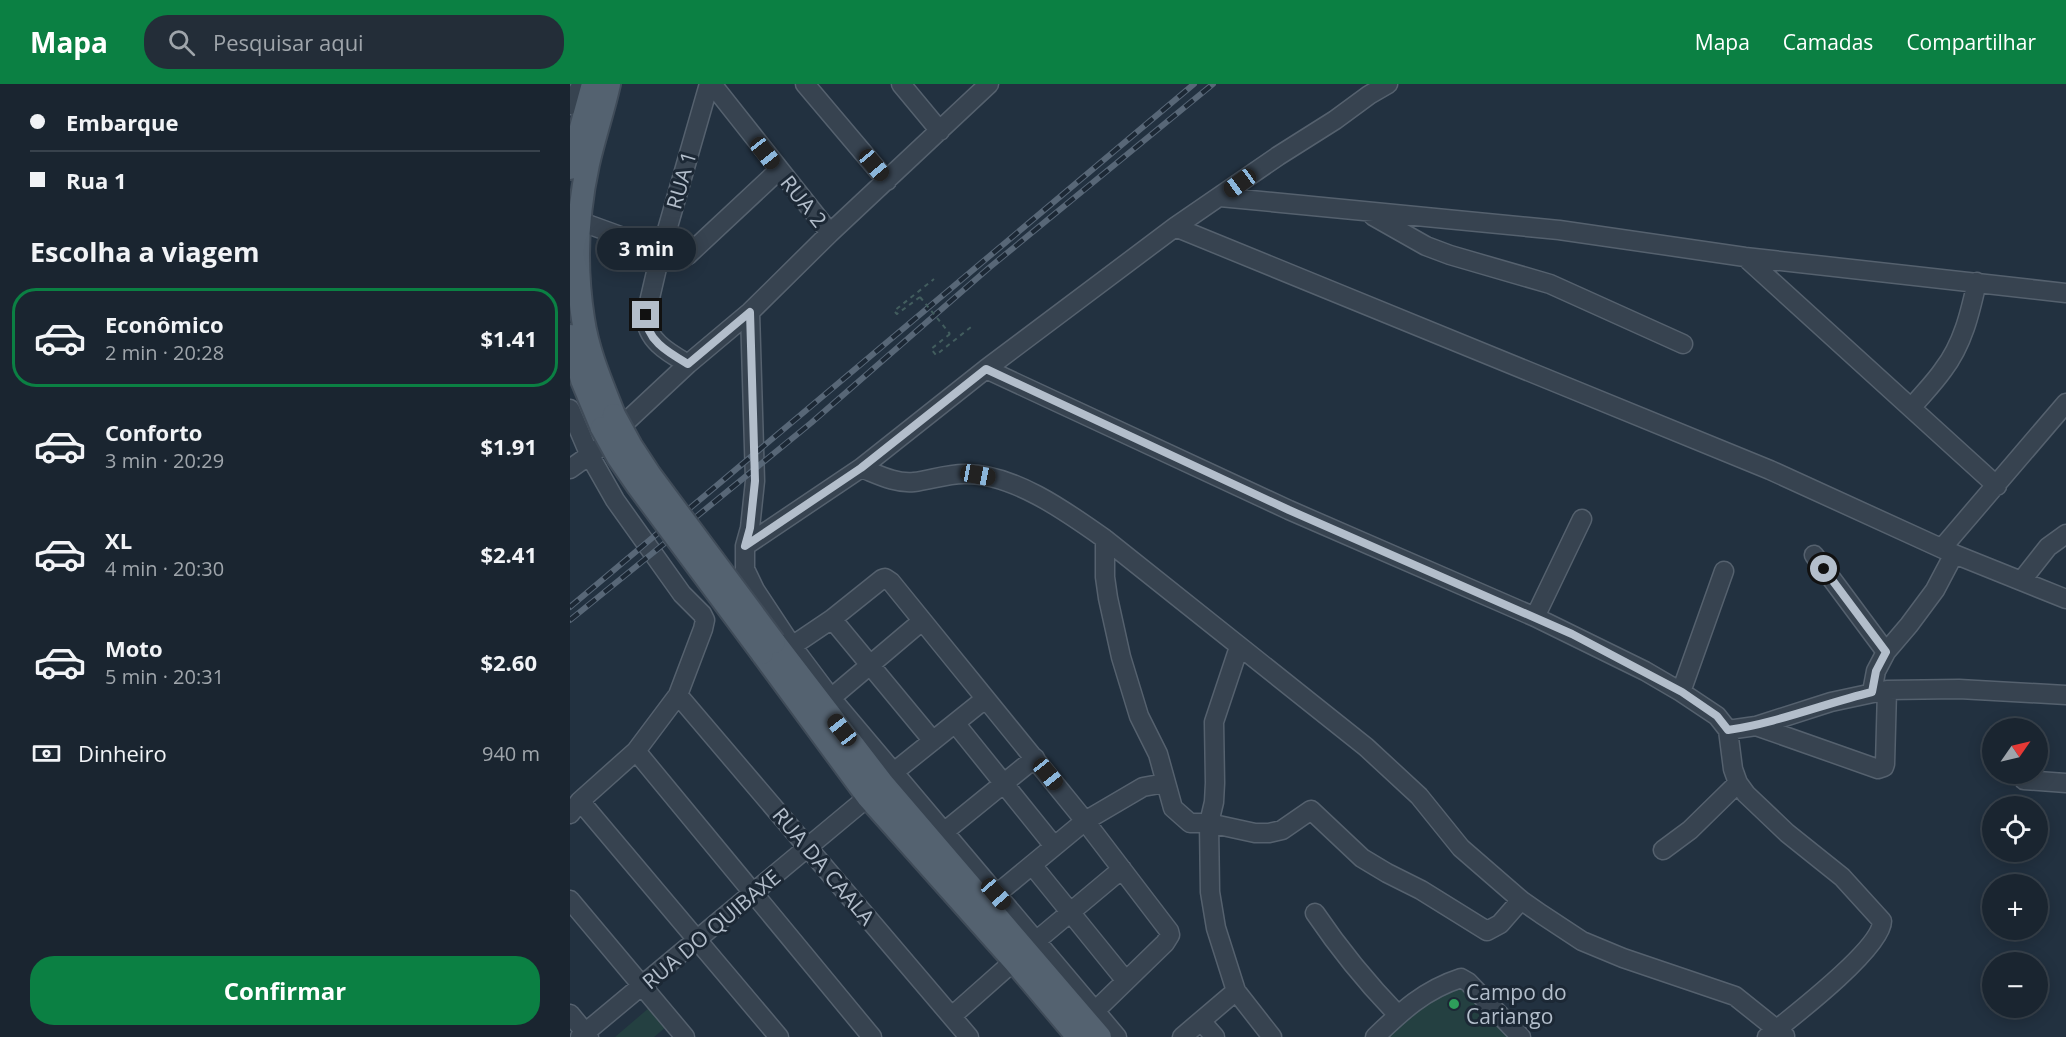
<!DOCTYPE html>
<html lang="pt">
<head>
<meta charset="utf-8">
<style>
  body { margin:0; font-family:"Open Sans",sans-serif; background:#232d38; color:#f1f3f6; height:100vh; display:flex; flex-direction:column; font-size:22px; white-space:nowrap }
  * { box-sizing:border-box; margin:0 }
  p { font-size:20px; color:#9fa5ab }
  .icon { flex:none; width:33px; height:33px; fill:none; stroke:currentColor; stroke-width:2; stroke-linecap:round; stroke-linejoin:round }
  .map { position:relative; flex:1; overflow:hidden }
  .drawer { display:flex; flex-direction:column; background:#1a2530; width:570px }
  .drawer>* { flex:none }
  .hud { display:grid; align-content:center; height:132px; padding:0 30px; background:#1a2530 }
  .needle { width:39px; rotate:56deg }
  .tools { position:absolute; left:1412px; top:634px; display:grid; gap:12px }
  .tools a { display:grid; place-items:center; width:66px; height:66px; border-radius:50%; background:#1a2530; box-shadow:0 3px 15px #0003,0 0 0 2px #38424c; font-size:30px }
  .end { position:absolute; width:27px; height:27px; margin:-14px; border:8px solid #b3becb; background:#111; box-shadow:0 0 0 3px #111 }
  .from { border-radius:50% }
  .bubble { position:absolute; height:42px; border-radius:21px; background:#1a2530; box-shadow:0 3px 15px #0003,0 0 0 2px #38424c; font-size:20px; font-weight:700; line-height:42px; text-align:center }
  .car { position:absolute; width:18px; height:36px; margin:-18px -9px; border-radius:8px; box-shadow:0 0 4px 2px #0007; background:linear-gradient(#222 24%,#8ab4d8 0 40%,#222 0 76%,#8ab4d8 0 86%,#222 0) }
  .hud b { display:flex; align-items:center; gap:21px; height:57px; font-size:22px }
  .hud b+b { border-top:2px solid #38424c }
  .hud i { width:15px; height:15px; background:#f1f3f6 }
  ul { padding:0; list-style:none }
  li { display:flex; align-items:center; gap:18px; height:99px; margin:0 12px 9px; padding:0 18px; border:3px solid transparent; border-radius:24px }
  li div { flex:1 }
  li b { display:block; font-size:22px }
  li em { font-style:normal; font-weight:700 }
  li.current { border-color:#0b8043 }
  li>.icon { width:54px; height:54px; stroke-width:1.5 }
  h2 { padding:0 30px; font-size:27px; line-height:72px }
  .pay { display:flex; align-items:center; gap:15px; height:66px; padding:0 30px; font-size:22px }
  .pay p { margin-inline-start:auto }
  .cta { display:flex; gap:12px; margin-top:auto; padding:12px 30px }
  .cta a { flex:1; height:69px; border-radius:24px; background:#0b8043; color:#fff; font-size:24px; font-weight:700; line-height:69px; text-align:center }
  header { display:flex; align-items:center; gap:36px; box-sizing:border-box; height:84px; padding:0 30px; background:#0b8043; color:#fff }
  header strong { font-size:28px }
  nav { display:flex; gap:33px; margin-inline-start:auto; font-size:21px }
  .search { width:420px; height:54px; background:#232d38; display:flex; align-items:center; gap:15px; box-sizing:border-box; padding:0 21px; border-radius:24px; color:#9fa5ab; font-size:22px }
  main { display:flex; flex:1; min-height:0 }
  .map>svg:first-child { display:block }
  .green { fill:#244041 }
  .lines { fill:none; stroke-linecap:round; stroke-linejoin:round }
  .minor-casing { stroke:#55616e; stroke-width:21 }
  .major-casing { stroke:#404c59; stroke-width:26 }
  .path { stroke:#425d5e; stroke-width:2; stroke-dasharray:4.5 4.5; stroke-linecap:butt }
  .minor { stroke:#374350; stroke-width:18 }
  .major { stroke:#546270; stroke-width:22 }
  .rail-casing { stroke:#586777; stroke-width:6 }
  .rail { stroke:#1c2835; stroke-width:4; stroke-dasharray:11; stroke-linecap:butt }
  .major-bridge-casing { stroke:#404c59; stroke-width:26; stroke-linecap:butt }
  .path-bridge { stroke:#425d5e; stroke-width:2; stroke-dasharray:4.5 4.5; stroke-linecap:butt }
  .major-bridge { stroke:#546270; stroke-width:22 }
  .route { stroke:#b3becb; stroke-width:8 }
  .leisure-dot { fill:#2e9e5b; stroke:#1c2835; stroke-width:2 }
  .labels { text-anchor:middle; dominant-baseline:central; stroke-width:6; stroke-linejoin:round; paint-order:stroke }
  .street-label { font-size:21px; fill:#b3becb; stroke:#1c2835 }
  .poi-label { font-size:21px; fill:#b3becb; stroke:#1c2835; text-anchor:start }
</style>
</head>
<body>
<header>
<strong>Mapa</strong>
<div class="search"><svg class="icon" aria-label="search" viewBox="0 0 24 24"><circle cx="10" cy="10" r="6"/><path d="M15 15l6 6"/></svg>Pesquisar aqui</div>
<nav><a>Mapa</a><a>Camadas</a><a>Compartilhar</a></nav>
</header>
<main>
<section class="drawer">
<div class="hud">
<b><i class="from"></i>Embarque</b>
<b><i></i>Rua 1</b>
</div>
<h2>Escolha a viagem</h2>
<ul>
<li class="current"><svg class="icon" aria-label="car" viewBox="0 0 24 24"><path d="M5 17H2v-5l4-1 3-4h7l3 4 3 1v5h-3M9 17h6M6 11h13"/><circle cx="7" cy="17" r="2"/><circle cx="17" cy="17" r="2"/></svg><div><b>Econômico</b><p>2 min · 20:28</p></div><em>$1.41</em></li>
<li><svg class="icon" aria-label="car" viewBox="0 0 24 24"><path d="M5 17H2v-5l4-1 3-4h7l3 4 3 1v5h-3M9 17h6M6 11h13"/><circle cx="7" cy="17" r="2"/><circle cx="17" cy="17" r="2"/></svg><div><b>Conforto</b><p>3 min · 20:29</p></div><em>$1.91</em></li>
<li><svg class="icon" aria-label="car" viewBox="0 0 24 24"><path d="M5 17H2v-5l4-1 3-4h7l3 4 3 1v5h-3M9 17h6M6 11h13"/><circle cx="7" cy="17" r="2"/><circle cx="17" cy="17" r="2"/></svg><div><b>XL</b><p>4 min · 20:30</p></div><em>$2.41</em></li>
<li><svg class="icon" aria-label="car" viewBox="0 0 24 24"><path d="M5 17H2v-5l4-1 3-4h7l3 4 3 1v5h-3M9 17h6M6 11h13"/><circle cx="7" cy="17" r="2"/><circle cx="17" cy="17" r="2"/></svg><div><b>Moto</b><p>5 min · 20:31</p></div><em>$2.60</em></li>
</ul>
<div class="pay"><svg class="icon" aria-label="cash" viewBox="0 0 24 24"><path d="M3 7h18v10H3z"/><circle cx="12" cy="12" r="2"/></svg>Dinheiro<p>940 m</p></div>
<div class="cta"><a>Confirmar</a></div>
</section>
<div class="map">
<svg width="1496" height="953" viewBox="0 0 1496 953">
  <rect width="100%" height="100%" fill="#223140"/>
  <path class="green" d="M887,887l58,66h-128z
    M80,923l16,20 -12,10h-39z"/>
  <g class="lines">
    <g class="minor-casing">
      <path id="minor" d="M142,0l118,149
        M235,0l82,97
        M331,0l39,47
        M0,21l12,-21
        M650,113l339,33 186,27 321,36
        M803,132l53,30 24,9 100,29 133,60
        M9,137l102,37 7,-3 91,-85
        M605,143l595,243 184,84 112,45
        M1175,173l252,229
        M180,228l5,169 -5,47 -5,18v23l10,21 37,56 39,52 286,339
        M118,280c-19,-11 -43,-24 -42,-49l15,-64 48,-167
        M416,285l303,141 246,107 110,54 36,21 36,24 11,14 5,39 5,14 8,11 41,39 55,44 40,44c0,27 -91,97 -115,116
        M1342,323c10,-12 22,-24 31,-37 20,-26 27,-57 34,-88
        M0,325l20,47 25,44 67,94 20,20 3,6 -2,9 -25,66 -42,56 -56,50 -10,13
        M58,336l60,-56 62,-52 80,-79 159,-149
        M291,384c16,6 34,16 53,14 16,-2 33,-8 50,-8 49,-1 103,38 141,65l261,208 53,49 42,52 60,52 20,14 41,27 41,17 112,38 50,40
        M0,385l28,-20
        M535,455v38l3,21 13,59 18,59 19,38 15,54 17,15h19l46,10h14l13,-3 29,-20 51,48 25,15 34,17 66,41 13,-7 21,-24
        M175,462l116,-78 125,-99 189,-142 103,-71 57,-36 34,-25 19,-11
        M1372,464l124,-145
        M1244,471l72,97
        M1452,496l26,-33 18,-13
        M965,533l47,-98
        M262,535l101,122
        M222,562l40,-27 50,-40 3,-1 6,4 194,239 84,110 1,4 -5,8 -70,68
        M669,563l-25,75 1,61 -1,19 -5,21 1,69 6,36 20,63 36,46
        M1111,608l43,-121
        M1302,608l4,-21 10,-19 23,-27 26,-35 19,-36
        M108,611l291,342
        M261,614l91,-77
        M385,639l99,123
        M1186,642l122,43 6,-2 1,-3 2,-74
        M1158,646l28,-4 75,-24 56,-12 72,-1 107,6
        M66,667l236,286
        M324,688l91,-73
        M1454,696l42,3
        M10,717l199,236
        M374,748l91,-74
        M1093,766l27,-20 48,-47
        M462,781l94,116
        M0,816l115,137
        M417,818l98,-81 58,-34 22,-4
        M745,829c25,37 52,70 83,102
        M466,857l86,-72
        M0,930l19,23
        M382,932l62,-55
        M631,937l14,16
        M10,953l288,-240
        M612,953l54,-46
        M805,953c27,-26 49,-47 86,-59l7,4 53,55"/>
    </g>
    <g class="major-casing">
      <path id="major" d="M39,0c-6,27 -15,53 -21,80 -11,50 -13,104 -5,155 5,34 19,65 31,96
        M0,84l23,-84
        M0,252l12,44 20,48
        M204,558l109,142 217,253
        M192,569l106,144 146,164 64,76"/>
    </g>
    <path class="path" d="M350,213l-23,17 -3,-3 40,-32
      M380,250l-19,15 5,6 35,-28"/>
    <use href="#minor" class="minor"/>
    <use href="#major" class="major"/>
    <g class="rail-casing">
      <path id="rail" d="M120,424l504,-424
        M126,433l115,-94 179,-156 223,-183
        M0,523l88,-74
        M0,536l95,-77"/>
    </g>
    <use href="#rail" class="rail"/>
    <g class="major-bridge-casing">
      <path id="major-bridge" d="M44,331l17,31 19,29 124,167
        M32,344l16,29 20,29 124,167"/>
    </g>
    <path class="path-bridge" d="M350,213l30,37"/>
    <use href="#major-bridge" class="major-bridge"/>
  </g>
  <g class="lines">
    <path class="route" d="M76,231c-1,25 23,38 42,49l62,-52 5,169 -5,47 -5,18 116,-78 125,-99 303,141 283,124 110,58 35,24 11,14c49,-7 95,-26 144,-38l4,-21 10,-19 -62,-83"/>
  </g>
  <circle class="leisure-dot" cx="884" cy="920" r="6"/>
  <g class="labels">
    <g class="street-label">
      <text transform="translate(111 96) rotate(-74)">RUA 1</text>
      <text transform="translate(234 117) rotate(51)">RUA 2</text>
      <text transform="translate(254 782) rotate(50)">RUA DA CAALA</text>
      <text transform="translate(141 845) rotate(-40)">RUA DO QUIBAXE</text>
    </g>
    <g class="poi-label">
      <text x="896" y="908">Campo do<tspan x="896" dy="24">Cariango</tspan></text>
    </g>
  </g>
</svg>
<div class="tools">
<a><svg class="needle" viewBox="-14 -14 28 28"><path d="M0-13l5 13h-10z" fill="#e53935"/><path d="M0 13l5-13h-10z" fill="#9fa5ab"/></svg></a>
<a><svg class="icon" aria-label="locate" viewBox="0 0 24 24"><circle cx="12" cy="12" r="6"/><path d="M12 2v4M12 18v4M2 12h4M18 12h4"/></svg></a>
<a>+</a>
<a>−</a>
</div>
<i class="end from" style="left:1254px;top:485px"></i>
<i class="end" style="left:76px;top:231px"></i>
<div class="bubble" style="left:27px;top:144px;width:99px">3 min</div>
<i class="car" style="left:195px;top:69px;rotate:142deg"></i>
<i class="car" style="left:304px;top:81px;rotate:140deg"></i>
<i class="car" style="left:670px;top:99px;rotate:234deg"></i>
<i class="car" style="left:408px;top:391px;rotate:101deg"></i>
<i class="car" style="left:272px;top:646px;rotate:322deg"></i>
<i class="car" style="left:478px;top:690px;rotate:141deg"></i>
<i class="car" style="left:426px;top:810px;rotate:139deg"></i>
</div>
</main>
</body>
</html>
